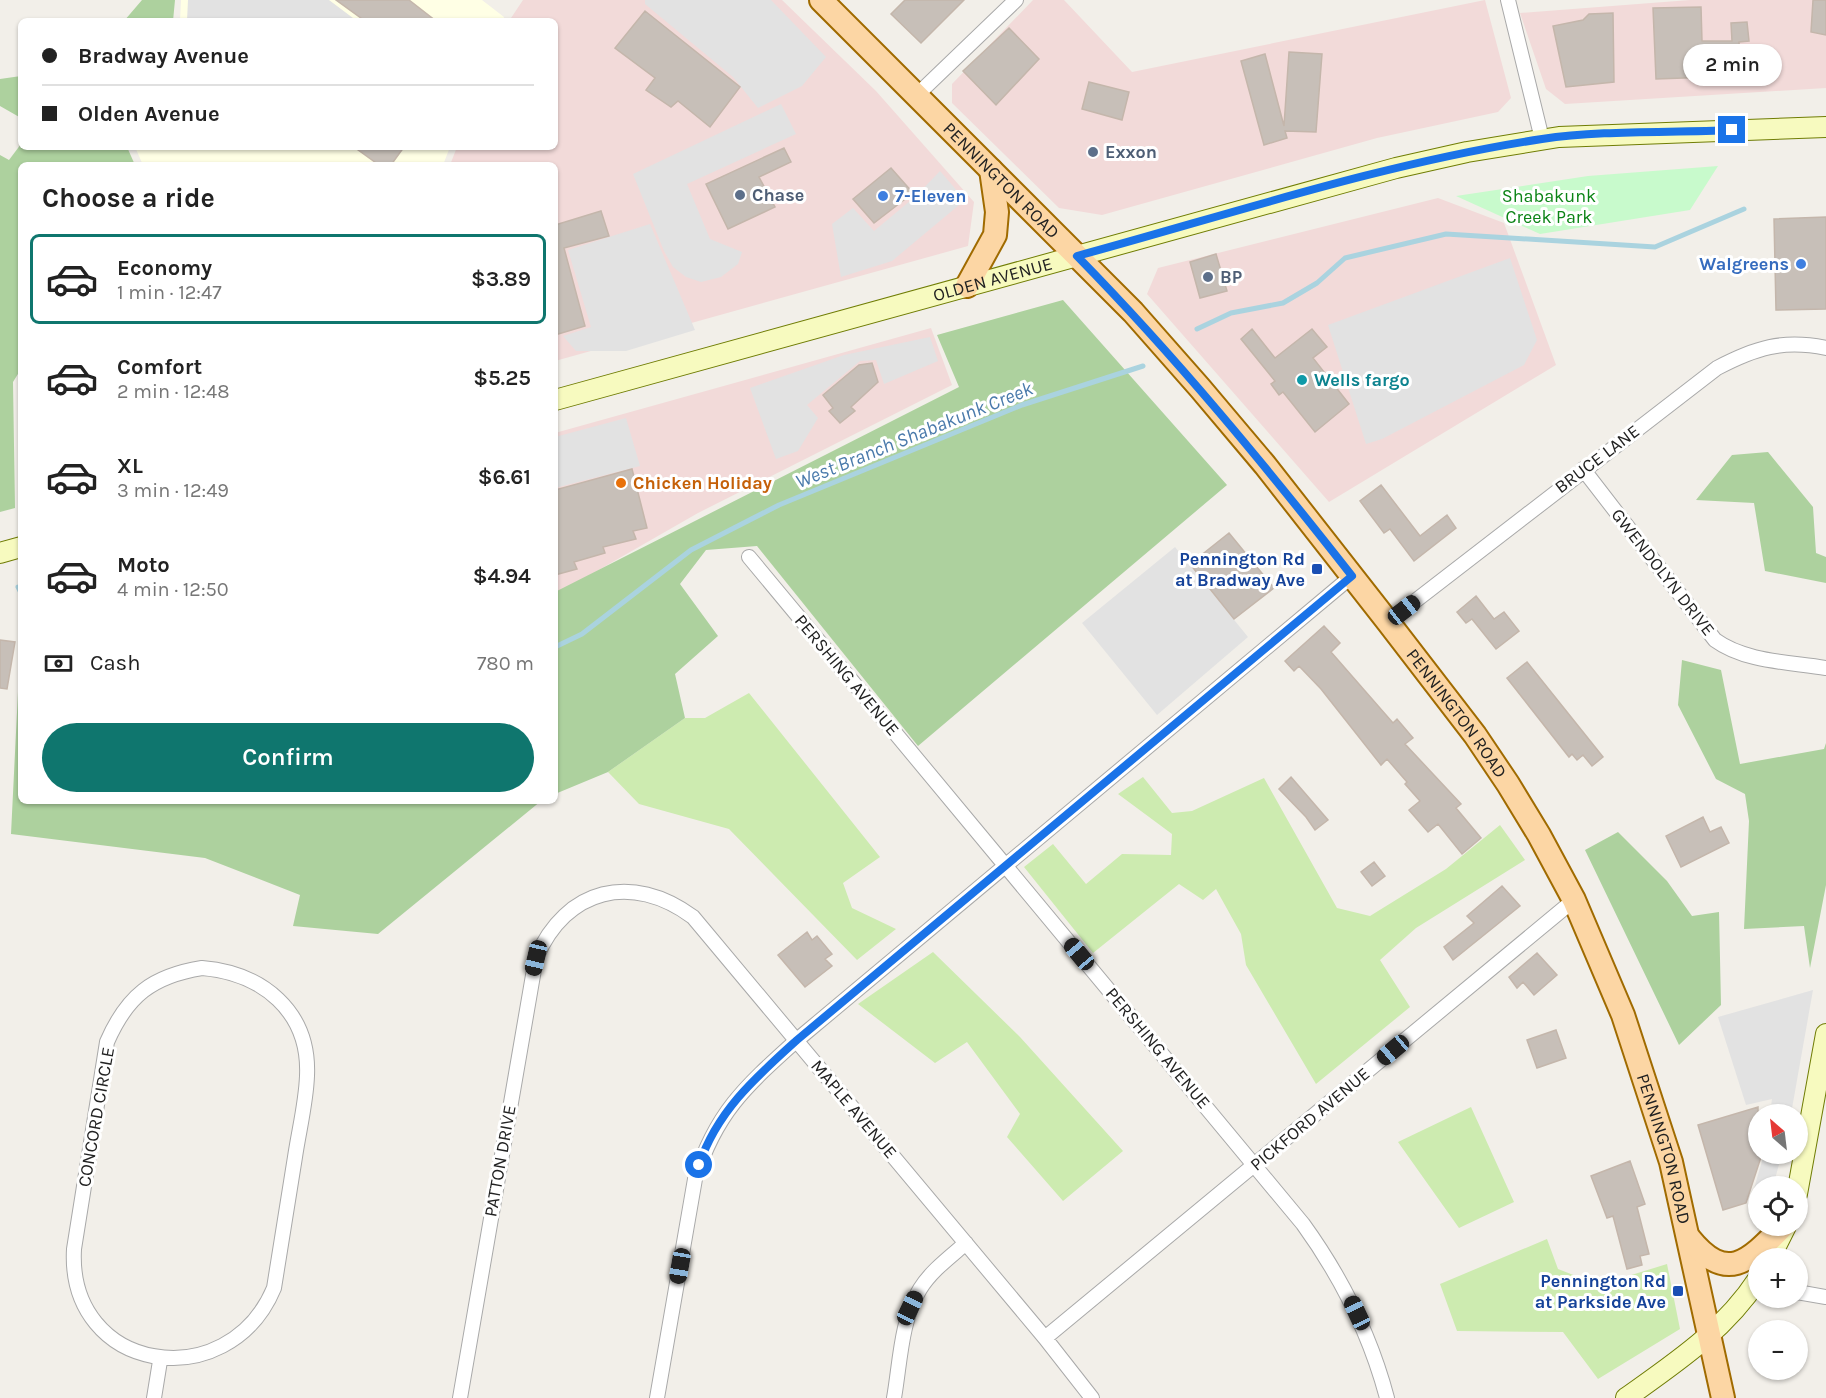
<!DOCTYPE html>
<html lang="en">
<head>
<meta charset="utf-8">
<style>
  body { margin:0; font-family:Karla,sans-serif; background:#f6f6f6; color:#222; height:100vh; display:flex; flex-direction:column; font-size:22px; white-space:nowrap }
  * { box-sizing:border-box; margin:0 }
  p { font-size:20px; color:#767676 }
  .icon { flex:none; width:33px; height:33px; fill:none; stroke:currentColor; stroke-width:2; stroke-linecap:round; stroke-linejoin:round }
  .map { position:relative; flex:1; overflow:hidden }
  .drawer { position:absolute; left:18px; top:162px; width:540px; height:642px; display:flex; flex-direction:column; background:#fff; border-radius:9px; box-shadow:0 2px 4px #0004 }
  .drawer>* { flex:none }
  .guide { position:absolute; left:18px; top:18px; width:540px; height:132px; border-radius:9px; box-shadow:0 2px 4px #0004; display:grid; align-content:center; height:132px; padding:0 24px; background:#fff }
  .needle { width:39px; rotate:332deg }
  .fabs { position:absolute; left:1748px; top:1104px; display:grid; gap:12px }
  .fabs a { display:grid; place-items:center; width:60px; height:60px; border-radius:50%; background:#fff; box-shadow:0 2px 4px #0004; font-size:30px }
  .end { position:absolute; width:27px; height:27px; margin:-14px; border:8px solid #1a73e8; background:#fff; box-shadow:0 0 0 3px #fff }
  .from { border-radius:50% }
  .bubble { position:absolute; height:42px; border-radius:21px; background:#fff; box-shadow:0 2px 4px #0004; font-size:20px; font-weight:600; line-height:42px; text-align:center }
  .car { position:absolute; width:18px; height:36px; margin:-18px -9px; border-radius:8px; box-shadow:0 0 4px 2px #0007; background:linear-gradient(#222 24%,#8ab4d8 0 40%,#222 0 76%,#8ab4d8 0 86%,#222 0) }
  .guide b { display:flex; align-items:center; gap:21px; height:57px; font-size:22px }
  .guide b+b { border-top:2px solid #e0e0e0 }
  .guide i { width:15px; height:15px; background:#222 }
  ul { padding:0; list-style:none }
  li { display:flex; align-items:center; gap:18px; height:90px; margin:0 12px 9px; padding:0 12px; border:3px solid transparent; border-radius:9px }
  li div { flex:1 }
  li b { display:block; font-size:22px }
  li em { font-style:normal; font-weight:600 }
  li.on { border-color:#0f766e }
  li>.icon { width:54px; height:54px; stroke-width:1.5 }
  h2 { padding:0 24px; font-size:27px; line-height:72px }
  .pay { display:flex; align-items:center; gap:15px; height:66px; padding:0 24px; font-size:22px }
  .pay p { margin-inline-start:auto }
  .cta { display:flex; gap:12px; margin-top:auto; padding:12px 24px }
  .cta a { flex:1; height:69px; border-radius:36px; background:#0f766e; color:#fff; font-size:24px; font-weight:600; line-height:69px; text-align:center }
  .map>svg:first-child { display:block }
  .commercial { fill:#f2dad9 }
  .education { fill:#ffffe5 }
  .grass { fill:#cdebb0 }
  .forest { fill:#add19e }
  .park { fill:#c8facc }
  .parking { fill:#e2e2e2 }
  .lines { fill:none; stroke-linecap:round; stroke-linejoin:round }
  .stream { stroke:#aad3df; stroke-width:5 }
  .building { fill:#c7bfb8; stroke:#c4b6ab; stroke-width:1.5 }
  .minor-casing { stroke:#a9a9a9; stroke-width:16 }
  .secondary-casing { stroke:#707d05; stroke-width:22 }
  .primary-casing { stroke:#a06b00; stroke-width:26 }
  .minor { stroke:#fff; stroke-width:14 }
  .secondary { stroke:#f7fabf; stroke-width:20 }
  .primary { stroke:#fcd6a4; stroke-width:22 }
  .route { stroke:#1a73e8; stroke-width:8 }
  .service-dot { fill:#5c6f8a; stroke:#fff; stroke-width:2 }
  .shop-dot { fill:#3f7fe0; stroke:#fff; stroke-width:2 }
  .culture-dot { fill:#0f9aa8; stroke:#fff; stroke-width:2 }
  .food-dot { fill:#e8710a; stroke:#fff; stroke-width:2 }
  .transit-dot { fill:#1a4fb4; stroke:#fff; stroke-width:2 }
  .labels { text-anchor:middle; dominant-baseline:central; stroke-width:6; stroke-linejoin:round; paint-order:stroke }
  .service-label { font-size:18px; font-weight:bold; fill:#4e5e75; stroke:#fff; text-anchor:start }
  .street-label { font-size:18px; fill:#222; stroke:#fff }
  .shop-label { font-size:18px; font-weight:bold; fill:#366cbe; stroke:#fff; text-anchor:start }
  .park-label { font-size:18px; fill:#0c8416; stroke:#fff }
  .culture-label { font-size:18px; font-weight:bold; fill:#0d838f; stroke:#fff; text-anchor:start }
  .food-label { font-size:18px; font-weight:bold; fill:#c56008; stroke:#fff; text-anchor:start }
  .transit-label { font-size:18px; font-weight:bold; fill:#164399; stroke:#fff; text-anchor:end }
  .water-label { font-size:20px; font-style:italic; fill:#4a7aab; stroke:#fff }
</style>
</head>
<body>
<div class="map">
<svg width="1826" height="1398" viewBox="0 0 1826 1398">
  <rect width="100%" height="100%" fill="#f2efe9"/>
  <path class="commercial" d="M523,0h259l94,91 98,111 -6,44 -413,115v-196h-105l7,-18h98v-126h-46z
    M1033,0h31l68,72 353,-72 26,98 -13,14 -121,26 -275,77 -43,-7 -107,-105v-19z
    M1690,0h136v88l-261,16 -19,-15 -26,-76z
    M1438,198l66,25 52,142 -227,137 -182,-208 11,-26z
    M931,328l21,57 -254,128 -143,82v-162z"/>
  <path class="education" d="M181,0h301l22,17 -1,4h-323z
    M135,147h315l-7,18h-300z"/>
  <path class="grass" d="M749,693l131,164 -37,26 9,25 44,21 -39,31 -128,-131 -90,-25 -31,-32 77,-54h20z
    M1143,777l29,36 20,-2 72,-33 73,130 33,8 76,-47 54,-44 25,35 -109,68 -36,32 30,47 -94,77 -70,-119 -5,-31 -25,-45 -13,11 -24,-16 -86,69 -69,-86 29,-23 33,40 36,-30 49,1 1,-21 -54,-40z
    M933,952l87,85 103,114 -60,50 -56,-64 13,-23 -53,-72 -32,21 -77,-59z
    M1471,1107l43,95 -55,26 -61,-86z
    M1547,1239l11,30 41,16 68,-21 13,65 -82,50 -35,-47 -106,-1 -17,-47z"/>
  <path class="forest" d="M142,0h33l-2,21h-49z
    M21,76v42l-21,-12v-27z
    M21,144v3h106l8,18h-114v204l-8,13 2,126 -15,4v-357l9,5z
    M1063,300l164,185 -309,261 -161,-200 -51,4 -26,34 38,52 -43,38 10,44 -77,54 -53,22v-202l404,-205 -22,-52z
    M1768,452l45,55 3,46 10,4v26l-61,-12 -11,-68 -58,-3 36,-45z
    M21,631v170h520l-163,133 -85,-8 7,-31 -95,-37 -194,-24z
    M1682,660l39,10 19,94 84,-15 2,-6v142l-16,83 -6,-42 -60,3 5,-108 -4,-27 -29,-15 -38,-74z
    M1618,832l49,49 25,35 27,-4 2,93 -42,40 -94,-195z"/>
  <path class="park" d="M1718,166l-28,44 -150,24 -84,-38 132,-20z"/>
  <path class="parking" d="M188,0h141l28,21h-170z
    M645,0h126l55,57 -24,29 -44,22 -25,-31 -88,-73z
    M781,104l15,30 -109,50 23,55 32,13 -4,12 -17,13 -20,5 -15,-5 -13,-10 -9,-16 -31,-77z
    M940,171l25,29 -73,61 -51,16 -9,-53 21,-16 21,23 42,-35z
    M650,224l45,106 -69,21h-50l-13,-15 28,-9 -23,-77z
    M1510,258l27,82 -13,25 -142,74 -16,5 -38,-119z
    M930,337l8,24 -54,23 -8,-24 -16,1 -53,44 11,13 -20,33 -22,8 -26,-71 94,-33z
    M626,418l14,48 -85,22v-51z
    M1175,547l73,90 -91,78 -75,-92z
    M1813,990l-22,124h-21l2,-15 -26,6 -28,-88z
    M1764,1154h18l-9,32h-15v23l-9,-3z"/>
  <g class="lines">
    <path class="stream" d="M1197,329l34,-16 52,-10 34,-20 28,-25 101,-24 209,13 89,-38
      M18,587l3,6
      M555,647l27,-13 109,-84 88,-45 243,-100 121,-39"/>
  </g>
  <path class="building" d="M336,0h73l27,21h-71z
    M905,0h59l-43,43 -30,-29z
    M1813,0h13v35l-15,-3z
    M1701,7l1,34h30l-1,-18 16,-1 2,19 -10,1 2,34 -85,3 -3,-71z
    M645,11l95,76 -30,40 -32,-26 -7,6 -25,-17 9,-12 -40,-30z
    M1613,13l1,69 -48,5 -13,-61 30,-6 6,-6z
    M1009,28l30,31 -43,46 -33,-34z
    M1289,52l33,2 -6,78 -31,-1 2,7 -23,7 -23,-84 24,-7 19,72z
    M1089,82l40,10 -7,28 -40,-11z
    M354,147h50l-13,18h-12z
    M784,148l7,14 -32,15 16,30 -47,22 -22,-45z
    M891,168l22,25 -39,30 -21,-24z
    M601,211l8,25 -45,12 21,78 -30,9v-110z
    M1826,217v92l-50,1 -2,-91z
    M1216,254l11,37 -27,7 -10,-36z
    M1252,329l23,29 37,-29 15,18 -14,11 36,46 -34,28 -32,-40 -4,3 -8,-11 4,-3 -34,-42z
    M872,363l6,19 -27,25 4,4 -15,12 -11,-12 4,-3 -10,-13 36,-30z
    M632,469l15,59 -14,3 3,8 -33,8 2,6 -31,9 3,7 -22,6v-85z
    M1381,485l39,51 27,-21 9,13 -42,33 -24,-32 -6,4 -24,-32z
    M1229,533l45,55 -40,31 -44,-55z
    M1476,596l18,23 10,-7 15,19 -23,18 -24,-30 -6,4 -9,-11z
    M1324,626l16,17 -9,9 62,71 4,-4 16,19 -8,6 56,60 -5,4 25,30 -19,16 -24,-30 -10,8 -19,-22 11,-9 -15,-17 2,-2 -20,-23 -6,6 -60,-76 -22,-23 -5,5 -9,-10z
    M0,640l15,2 -8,47 -7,-1z
    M1527,662l76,95 -11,9 -9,-11 -6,5 -5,-6 -3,3 -62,-79z
    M1291,777l37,43 -13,10 -9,-13 -27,-28z
    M1703,817l7,15 11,-5 8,16 -48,24 -15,-31z
    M1374,862l11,14 -13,10 -11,-14z
    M1502,886l18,20 -67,54 -9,-13 30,-24 -7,-7z
    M807,932l5,8 5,-4 15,18 -7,5 7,7 -27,21 -27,-32z
    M1537,953l20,22 -23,20 -11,-13 -6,6 -8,-11z
    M1556,1030l10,28 -29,10 -10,-28z
    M1758,1107v47h4l-16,49 -23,7 -25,-85z
    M1630,1161l15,43 -8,3 12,47 -9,2 2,9 -15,4 -14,-53 -6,2 -16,-42z"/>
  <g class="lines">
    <g class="minor-casing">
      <path id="minor" d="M1508,0l34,139
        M917,95l99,-95
        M1583,469l132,171c30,22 75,22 111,28
        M749,557l554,667c39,54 67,110 84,174
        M1388,622l329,-254c38,-20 66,-29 109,-20
        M202,968c60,5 108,43 105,108 -1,27 -8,54 -12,81 -7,44 -14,87 -21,131 -46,110 -207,85 -200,-39l33,-207c20,-46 45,-66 95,-74z
        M1797,1292l29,5
        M1045,1338l529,-438
        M154,1398l6,-37
        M460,1398l76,-440c30,-70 96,-86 157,-41l352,421 47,60
        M657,1398l38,-219c21,-67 51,-93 102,-139l555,-464
        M894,1398c6,-34 7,-79 26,-109 11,-18 30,-32 46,-46"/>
    </g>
    <g class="secondary-casing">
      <g id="secondary">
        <path id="s1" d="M555,400l841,-232 71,-16 92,-15 267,-10"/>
        <path d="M0,553l21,-6"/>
        <path d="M1797,1194l29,-160"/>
        <path d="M1770,1258l16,-32"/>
        <path d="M1626,1398c49,-35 99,-68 132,-119"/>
      </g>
    </g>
    <g class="primary-casing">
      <g id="primary">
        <path id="s2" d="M821,0l312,312 67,76 65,77 123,157 87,113 33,49 31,51 35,65 49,115 48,147 52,236"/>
        <path d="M967,286l28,-51 2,-23 -6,-42"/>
        <path d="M1689,1238c38,47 60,23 94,-12"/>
      </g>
    </g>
    <use href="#minor" class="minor"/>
    <use href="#secondary" class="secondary"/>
    <use href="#primary" class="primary"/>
  </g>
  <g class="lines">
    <path class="route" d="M699,1165c18,-54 57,-88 98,-125l555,-464c-87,-111 -176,-219 -275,-320 154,-42 307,-93 465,-117 60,-9 129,-6 190,-9"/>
  </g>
  <g class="service-dot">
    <circle cx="1093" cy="152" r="6"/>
    <circle cx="740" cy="195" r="6"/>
    <circle cx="1208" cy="277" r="6"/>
  </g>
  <g class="shop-dot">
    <circle cx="883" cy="196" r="6"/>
    <circle cx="1801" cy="264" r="6"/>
  </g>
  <circle class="culture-dot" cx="1302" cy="380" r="6"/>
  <circle class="food-dot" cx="621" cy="483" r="6"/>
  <g class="transit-dot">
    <rect x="1311" y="563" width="12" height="12" rx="3"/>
    <rect x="1672" y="1285" width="12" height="12" rx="3"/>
  </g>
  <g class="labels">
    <g class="service-label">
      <text x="1105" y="152">Exxon</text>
      <text x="752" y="195">Chase</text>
      <text x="1220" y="277">BP</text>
    </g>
    <g class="street-label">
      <text stroke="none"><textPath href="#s2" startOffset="255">PENNINGTON ROAD</textPath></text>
      <text stroke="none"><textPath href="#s1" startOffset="454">OLDEN AVENUE</textPath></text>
      <text transform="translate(1597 459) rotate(-37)">BRUCE LANE</text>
      <text transform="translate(1663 572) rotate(52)">GWENDOLYN DRIVE</text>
      <text transform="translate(847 675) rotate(50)">PERSHING AVENUE</text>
      <text stroke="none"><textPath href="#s2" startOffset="957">PENNINGTON ROAD</textPath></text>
      <text transform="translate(1158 1048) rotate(50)">PERSHING AVENUE</text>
      <text transform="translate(854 1109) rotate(50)">MAPLE AVENUE</text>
      <text transform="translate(96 1117) rotate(-80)">CONCORD CIRCLE</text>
      <text transform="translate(1310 1119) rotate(-40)">PICKFORD AVENUE</text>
      <text stroke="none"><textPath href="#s2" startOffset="1443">PENNINGTON ROAD</textPath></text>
      <text transform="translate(500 1161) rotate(-80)">PATTON DRIVE</text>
    </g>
    <g class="shop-label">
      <text x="895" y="196">7-Eleven</text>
      <text x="1789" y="264" text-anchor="end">Walgreens</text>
    </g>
    <g class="park-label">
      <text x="1549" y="196">Shabakunk<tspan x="1549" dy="21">Creek Park</tspan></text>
    </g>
    <g class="culture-label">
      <text x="1314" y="380">Wells fargo</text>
    </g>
    <g class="food-label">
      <text x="633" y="483">Chicken Holiday</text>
    </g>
    <g class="transit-label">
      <text x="1305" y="559">Pennington Rd<tspan x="1305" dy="21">at Bradway Ave</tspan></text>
      <text x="1666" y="1281">Pennington Rd<tspan x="1666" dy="21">at Parkside Ave</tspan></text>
    </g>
    <g class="water-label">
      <text transform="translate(914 435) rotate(-22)">West Branch Shabakunk Creek</text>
    </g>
  </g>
</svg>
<div class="fabs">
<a><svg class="needle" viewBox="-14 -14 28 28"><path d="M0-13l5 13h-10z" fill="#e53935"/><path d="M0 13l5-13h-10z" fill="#767676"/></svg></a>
<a><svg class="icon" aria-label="locate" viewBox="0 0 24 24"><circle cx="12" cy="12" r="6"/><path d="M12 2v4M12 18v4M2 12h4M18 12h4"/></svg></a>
<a>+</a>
<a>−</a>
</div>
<i class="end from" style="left:699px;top:1165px"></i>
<i class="end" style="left:1732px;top:130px"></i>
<div class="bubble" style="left:1683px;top:44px;width:99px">2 min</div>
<i class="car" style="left:1404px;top:610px;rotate:52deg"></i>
<i class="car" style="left:1079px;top:954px;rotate:320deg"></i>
<i class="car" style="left:536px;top:958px;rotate:193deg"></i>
<i class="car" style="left:1393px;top:1050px;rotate:230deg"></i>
<i class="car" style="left:680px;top:1266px;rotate:190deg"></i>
<i class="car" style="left:910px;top:1308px;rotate:25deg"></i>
<i class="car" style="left:1357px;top:1313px;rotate:335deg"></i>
<div class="guide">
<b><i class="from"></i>Bradway Avenue</b>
<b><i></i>Olden Avenue</b>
</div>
<section class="drawer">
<h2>Choose a ride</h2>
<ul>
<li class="on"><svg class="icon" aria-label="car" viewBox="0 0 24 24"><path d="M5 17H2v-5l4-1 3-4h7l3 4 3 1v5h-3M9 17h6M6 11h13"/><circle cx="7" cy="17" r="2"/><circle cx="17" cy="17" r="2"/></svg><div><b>Economy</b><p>1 min · 12:47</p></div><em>$3.89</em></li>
<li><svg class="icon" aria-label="car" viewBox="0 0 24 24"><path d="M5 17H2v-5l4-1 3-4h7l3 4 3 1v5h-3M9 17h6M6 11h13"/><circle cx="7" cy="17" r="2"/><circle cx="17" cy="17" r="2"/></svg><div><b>Comfort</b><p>2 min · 12:48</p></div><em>$5.25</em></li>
<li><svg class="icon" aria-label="car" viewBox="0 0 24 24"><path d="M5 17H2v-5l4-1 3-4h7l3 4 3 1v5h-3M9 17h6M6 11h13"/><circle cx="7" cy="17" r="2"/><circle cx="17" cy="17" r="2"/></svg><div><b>XL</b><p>3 min · 12:49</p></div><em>$6.61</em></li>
<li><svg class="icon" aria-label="car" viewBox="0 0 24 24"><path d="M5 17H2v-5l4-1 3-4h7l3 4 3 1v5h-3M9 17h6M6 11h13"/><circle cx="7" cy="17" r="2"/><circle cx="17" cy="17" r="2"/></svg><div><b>Moto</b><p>4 min · 12:50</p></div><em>$4.94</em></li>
</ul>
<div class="pay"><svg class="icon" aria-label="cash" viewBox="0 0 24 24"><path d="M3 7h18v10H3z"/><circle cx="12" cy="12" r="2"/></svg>Cash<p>780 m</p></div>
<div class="cta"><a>Confirm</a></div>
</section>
</div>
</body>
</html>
